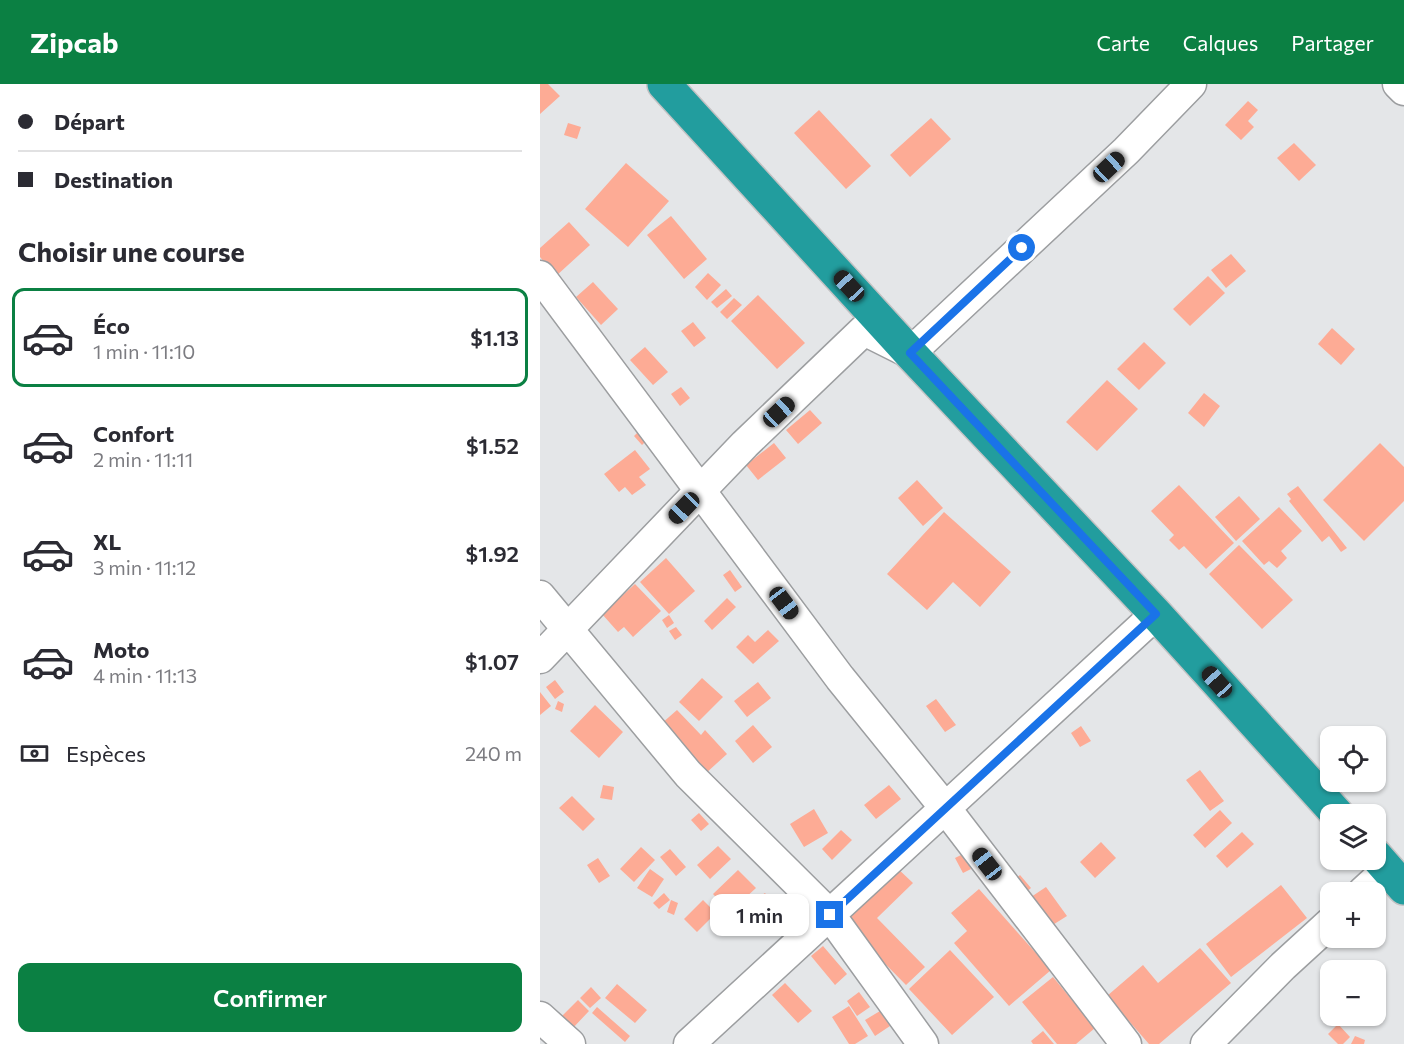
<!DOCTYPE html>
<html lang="fr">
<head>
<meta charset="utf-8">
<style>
  body { margin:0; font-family:Commissioner,sans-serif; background:#f2f2f3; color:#2b2b33; height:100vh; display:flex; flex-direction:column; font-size:22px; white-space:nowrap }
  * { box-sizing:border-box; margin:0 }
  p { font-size:20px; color:#7c7c81 }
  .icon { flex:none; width:33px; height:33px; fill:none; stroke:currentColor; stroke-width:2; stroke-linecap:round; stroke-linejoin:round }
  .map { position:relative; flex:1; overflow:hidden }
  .panel { display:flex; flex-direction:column; background:#fff; width:540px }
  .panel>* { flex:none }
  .banner { display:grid; align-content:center; height:132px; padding:0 18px; background:#fff }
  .fabs { position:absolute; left:780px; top:642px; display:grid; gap:12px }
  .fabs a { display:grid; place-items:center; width:66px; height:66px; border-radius:12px; background:#fff; box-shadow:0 2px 4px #0004; font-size:30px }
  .end { position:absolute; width:27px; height:27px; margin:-14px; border:8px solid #1a73e8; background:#fff; box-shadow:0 0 0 3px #fff }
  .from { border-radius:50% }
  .bubble { position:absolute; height:42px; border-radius:12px; background:#fff; box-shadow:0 2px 4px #0004; font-size:20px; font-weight:600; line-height:42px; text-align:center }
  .car { position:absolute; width:18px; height:36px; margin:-18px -9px; border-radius:8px; box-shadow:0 0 4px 2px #0007; background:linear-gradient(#222 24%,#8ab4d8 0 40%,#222 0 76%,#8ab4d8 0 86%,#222 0) }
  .banner b { display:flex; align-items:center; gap:21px; height:57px; font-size:22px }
  .banner b+b { border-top:2px solid #e1e1e2 }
  .banner i { width:15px; height:15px; background:#2b2b33 }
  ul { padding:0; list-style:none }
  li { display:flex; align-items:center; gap:18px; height:99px; margin:0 12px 9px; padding:0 6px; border:3px solid transparent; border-radius:12px }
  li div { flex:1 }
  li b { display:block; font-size:22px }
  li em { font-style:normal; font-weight:600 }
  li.selected { border-color:#0b8043 }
  li>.icon { width:54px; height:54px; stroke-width:1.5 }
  h2 { padding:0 18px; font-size:27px; line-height:72px }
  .pay { display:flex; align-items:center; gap:15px; height:66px; padding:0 18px; font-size:22px }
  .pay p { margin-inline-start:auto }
  .button { display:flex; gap:12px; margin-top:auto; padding:12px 18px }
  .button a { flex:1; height:69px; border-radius:12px; background:#0b8043; color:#fff; font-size:24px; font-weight:600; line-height:69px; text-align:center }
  header { display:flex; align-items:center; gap:36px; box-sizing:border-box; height:84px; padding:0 30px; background:#0b8043; color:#fff }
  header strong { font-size:28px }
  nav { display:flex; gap:33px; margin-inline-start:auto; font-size:21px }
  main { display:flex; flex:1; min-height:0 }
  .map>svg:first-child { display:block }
  .building { fill:#fdab95 }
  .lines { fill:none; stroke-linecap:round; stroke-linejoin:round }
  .minor-casing { stroke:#9c9ea0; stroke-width:33 }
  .highway-casing { stroke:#c2c2c3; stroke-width:36 }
  .minor { stroke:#fff; stroke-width:30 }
  .highway { stroke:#229d9e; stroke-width:33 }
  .route { stroke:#1a73e8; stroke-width:8 }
</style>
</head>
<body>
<header>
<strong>Zipcab</strong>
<nav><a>Carte</a><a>Calques</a><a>Partager</a></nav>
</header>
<main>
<section class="panel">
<div class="banner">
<b><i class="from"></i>Départ</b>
<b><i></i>Destination</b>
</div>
<h2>Choisir une course</h2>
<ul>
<li class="selected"><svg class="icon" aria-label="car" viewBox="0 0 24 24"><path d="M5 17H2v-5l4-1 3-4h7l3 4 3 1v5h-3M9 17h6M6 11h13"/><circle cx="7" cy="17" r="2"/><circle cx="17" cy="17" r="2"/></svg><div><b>Éco</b><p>1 min · 11:10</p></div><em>$1.13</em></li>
<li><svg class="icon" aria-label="car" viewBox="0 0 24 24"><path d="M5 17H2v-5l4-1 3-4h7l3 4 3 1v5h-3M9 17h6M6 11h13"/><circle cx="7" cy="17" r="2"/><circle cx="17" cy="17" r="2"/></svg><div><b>Confort</b><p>2 min · 11:11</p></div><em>$1.52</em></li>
<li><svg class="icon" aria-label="car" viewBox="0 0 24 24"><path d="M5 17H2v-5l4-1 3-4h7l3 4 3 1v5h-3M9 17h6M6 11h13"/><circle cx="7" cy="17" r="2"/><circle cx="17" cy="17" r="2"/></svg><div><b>XL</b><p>3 min · 11:12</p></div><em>$1.92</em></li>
<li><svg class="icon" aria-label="car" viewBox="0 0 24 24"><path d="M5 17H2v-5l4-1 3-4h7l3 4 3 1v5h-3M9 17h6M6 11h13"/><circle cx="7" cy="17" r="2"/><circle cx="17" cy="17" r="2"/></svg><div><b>Moto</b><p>4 min · 11:13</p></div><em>$1.07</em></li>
</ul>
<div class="pay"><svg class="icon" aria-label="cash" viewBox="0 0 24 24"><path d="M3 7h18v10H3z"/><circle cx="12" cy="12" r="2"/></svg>Espèces<p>240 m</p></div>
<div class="button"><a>Confirmer</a></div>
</section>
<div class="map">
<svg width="864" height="960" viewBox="0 0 864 960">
  <rect width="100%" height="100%" fill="#e4e6e8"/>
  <path class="building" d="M0,0h8l12,12 -20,18z
    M708,17l10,9 -10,11 6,6 -13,13 -16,-15z
    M279,26l52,56 -25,23 -52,-56z
    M391,34l20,21 -41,38 -20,-22z
    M28,39l13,4 -4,12 -13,-4z
    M754,59l22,22 -17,16 -22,-23z
    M86,79l43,38 -41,46 -43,-38z
    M131,132l36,43 -23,20 -37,-44z
    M29,138l21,23 -34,31 -16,-19v-9z
    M691,170l15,17 -20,17 -15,-18z
    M168,189l13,12 -14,15 -12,-13z
    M668,192l17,17 -35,33 -17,-17z
    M53,198l25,27 -17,16 -25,-28z
    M186,205l6,7 -15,12 -6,-6z
    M218,211l47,48 -28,26 -46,-48z
    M194,214l8,7 -15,14 -7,-7z
    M153,238l13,16 -12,9 -13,-16z
    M792,244l23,21 -14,16 -23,-21z
    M604,258l22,21 -27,27 -22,-21z
    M105,263l23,25 -15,13 -23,-25z
    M567,296l31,29 -41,42 -31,-29z
    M141,303l9,11 -10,8 -9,-12z
    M664,309l16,13 -16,21 -16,-14z
    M270,326l12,13 -24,21 -12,-14z
    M99,347l9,8 -6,6 -8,-9z
    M234,359l12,15 -28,22 -12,-15z
    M840,359l24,24v34l-40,40 -41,-41z
    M95,366l15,19 -11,8 7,8 -14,10 -7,-8 -6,5 -15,-18z
    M377,396l26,28 -20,18 -25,-28z
    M639,401l55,58 -28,26 -22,-23 -5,4 -10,-10 5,-5 -23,-24z
    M758,402l49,62 -6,4 -12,-16 -7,6 -33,-41 2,-2 -4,-5z
    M699,412l21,23 -24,22 -21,-24z
    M739,423l23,24 -21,20 6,7 -10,10 -8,-7 -5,4 -22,-24z
    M404,428l67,60 -31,35 -27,-25 -26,28 -40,-36z
    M699,461l54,55 -31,29 -53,-55z
    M126,474l29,33 -26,23 -29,-32z
    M190,486l12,17 -7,5 -12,-17z
    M95,500l26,27 -28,26 -9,-10 -6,5 -16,-18z
    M187,514l9,9 -24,23 -8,-9z
    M129,531l5,8 -7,5 -5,-8z
    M136,543l6,8 -7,5 -6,-9z
    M228,546l11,11 -26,23 -17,-17 12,-12 7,7z
    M162,594l21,19 -24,24 -20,-19z
    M15,596l9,12 -9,7 -9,-12z
    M218,598l13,16 -24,19 -13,-16z
    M0,608l11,14 -11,9z
    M396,615l20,26 -11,7 -19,-26z
    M18,617l6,3 -2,8 -7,-3z
    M55,621l28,27 -24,26 -29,-27z
    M137,626l24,25 4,-5 22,24 -22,20 -44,-50z
    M213,641l19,22 -19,16 -18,-22z
    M541,642l10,15 -11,6 -9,-14z
    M805,644l8,8h-18z
    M660,686l24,31 -14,10 -24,-31z
    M63,701l11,2 -2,13 -12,-2z
    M349,701l12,14 -25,20 -12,-14z
    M32,712l23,23 -12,12 -24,-23z
    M274,725l14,24 -24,14 -14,-23z
    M680,726l12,13 -27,25 -12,-13z
    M159,729l10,11 -8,7 -10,-11z
    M301,746l11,10 -20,20 -10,-11z
    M702,748l12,12 -27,24 -11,-12z
    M561,758l15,16 -21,20 -15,-16z
    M178,762l13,13 -21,20 -13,-14z
    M101,763l14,13 -21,22 -14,-13z
    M130,765l16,18 -10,9 -16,-19z
    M423,770l8,15 -8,4 -8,-15z
    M58,774l12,18 -11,7 -12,-18z
    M355,782l18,17 -36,35 48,49 -19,18 -65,-66z
    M110,785l14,10 -12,18 -15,-9z
    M198,786l18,18 -26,24 -17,-18z
    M480,791l11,13 -6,5 -11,-13z
    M741,801l26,33 -76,59 -25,-33z
    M506,803l21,29 -16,10 -20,-29z
    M439,805l72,81 -42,36 -55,-63 13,-12 -16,-18z
    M124,809l6,7 -11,9 -6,-6z
    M225,809l8,11 -18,13 -8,-12z
    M131,816l7,3 -4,12 -7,-3z
    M163,816l13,13 -19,19 -13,-13z
    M250,816l5,7 -7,5 -5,-7z
    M203,824l7,10 -17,13 -8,-11z
    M257,826l4,8 -8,4 -3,-8z
    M283,862l24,28 -12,11 -24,-29z
    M660,864l31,35 -72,61h-10l-42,-48 36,-31 15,18z
    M410,866l44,47 -42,38 -43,-46z
    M513,893l42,51 -19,16h-19l-35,-42z
    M245,899l27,28 -14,12 -26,-28z
    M77,900l30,26 -12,13 -30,-25z
    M51,903l10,11 -11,10 -10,-10z
    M319,908l11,15 -13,9 -10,-15z
    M790,910v22h13l-9,6 -14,-20z
    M38,916l11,11 -17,18 -11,-12z
    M309,922l19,30 -13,8h-6l-17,-27z
    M57,923l33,29 -5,6 -33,-29z
    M340,927l10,15 -15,10 -10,-16z
    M798,940l12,13 -7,7h-5l-10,-10z
    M503,947l11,13h-21l-2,-3z
    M815,952l10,4 -1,4h-13z"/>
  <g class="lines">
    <g class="minor-casing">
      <path id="minor" d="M858,0l6,6
        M0,192l300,402 106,131 180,235
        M0,512l148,178 142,141 93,129
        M0,574l205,-214 119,-114 46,23 216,-202 65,-67
        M823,808l25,-23
        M0,933l30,27
        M149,960l467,-430
        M666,960l77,-78 47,-43"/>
    </g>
    <g class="highway-casing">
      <path id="highway" d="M124,0l246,269 246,261 181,200
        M836,772l28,32"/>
    </g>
    <use href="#minor" class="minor"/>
    <use href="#highway" class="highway"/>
  </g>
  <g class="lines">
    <path class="route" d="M290,831l326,-301 -246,-261 112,-105"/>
  </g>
</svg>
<div class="fabs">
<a><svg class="icon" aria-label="locate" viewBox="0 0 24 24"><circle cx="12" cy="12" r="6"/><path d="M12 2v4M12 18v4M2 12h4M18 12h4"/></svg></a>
<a><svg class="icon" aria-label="layers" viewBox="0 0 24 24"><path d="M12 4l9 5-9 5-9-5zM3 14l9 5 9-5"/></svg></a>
<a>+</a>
<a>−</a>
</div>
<i class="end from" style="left:482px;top:164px"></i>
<i class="end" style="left:290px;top:831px"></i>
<div class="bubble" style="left:170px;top:810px;width:99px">1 min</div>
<i class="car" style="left:569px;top:83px;rotate:47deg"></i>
<i class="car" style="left:309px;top:202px;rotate:317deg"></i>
<i class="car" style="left:239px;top:328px;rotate:47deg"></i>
<i class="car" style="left:144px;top:424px;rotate:224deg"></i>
<i class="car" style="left:244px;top:519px;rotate:143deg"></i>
<i class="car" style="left:677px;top:598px;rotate:318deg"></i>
<i class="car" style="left:447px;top:780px;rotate:322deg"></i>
</div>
</main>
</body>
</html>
